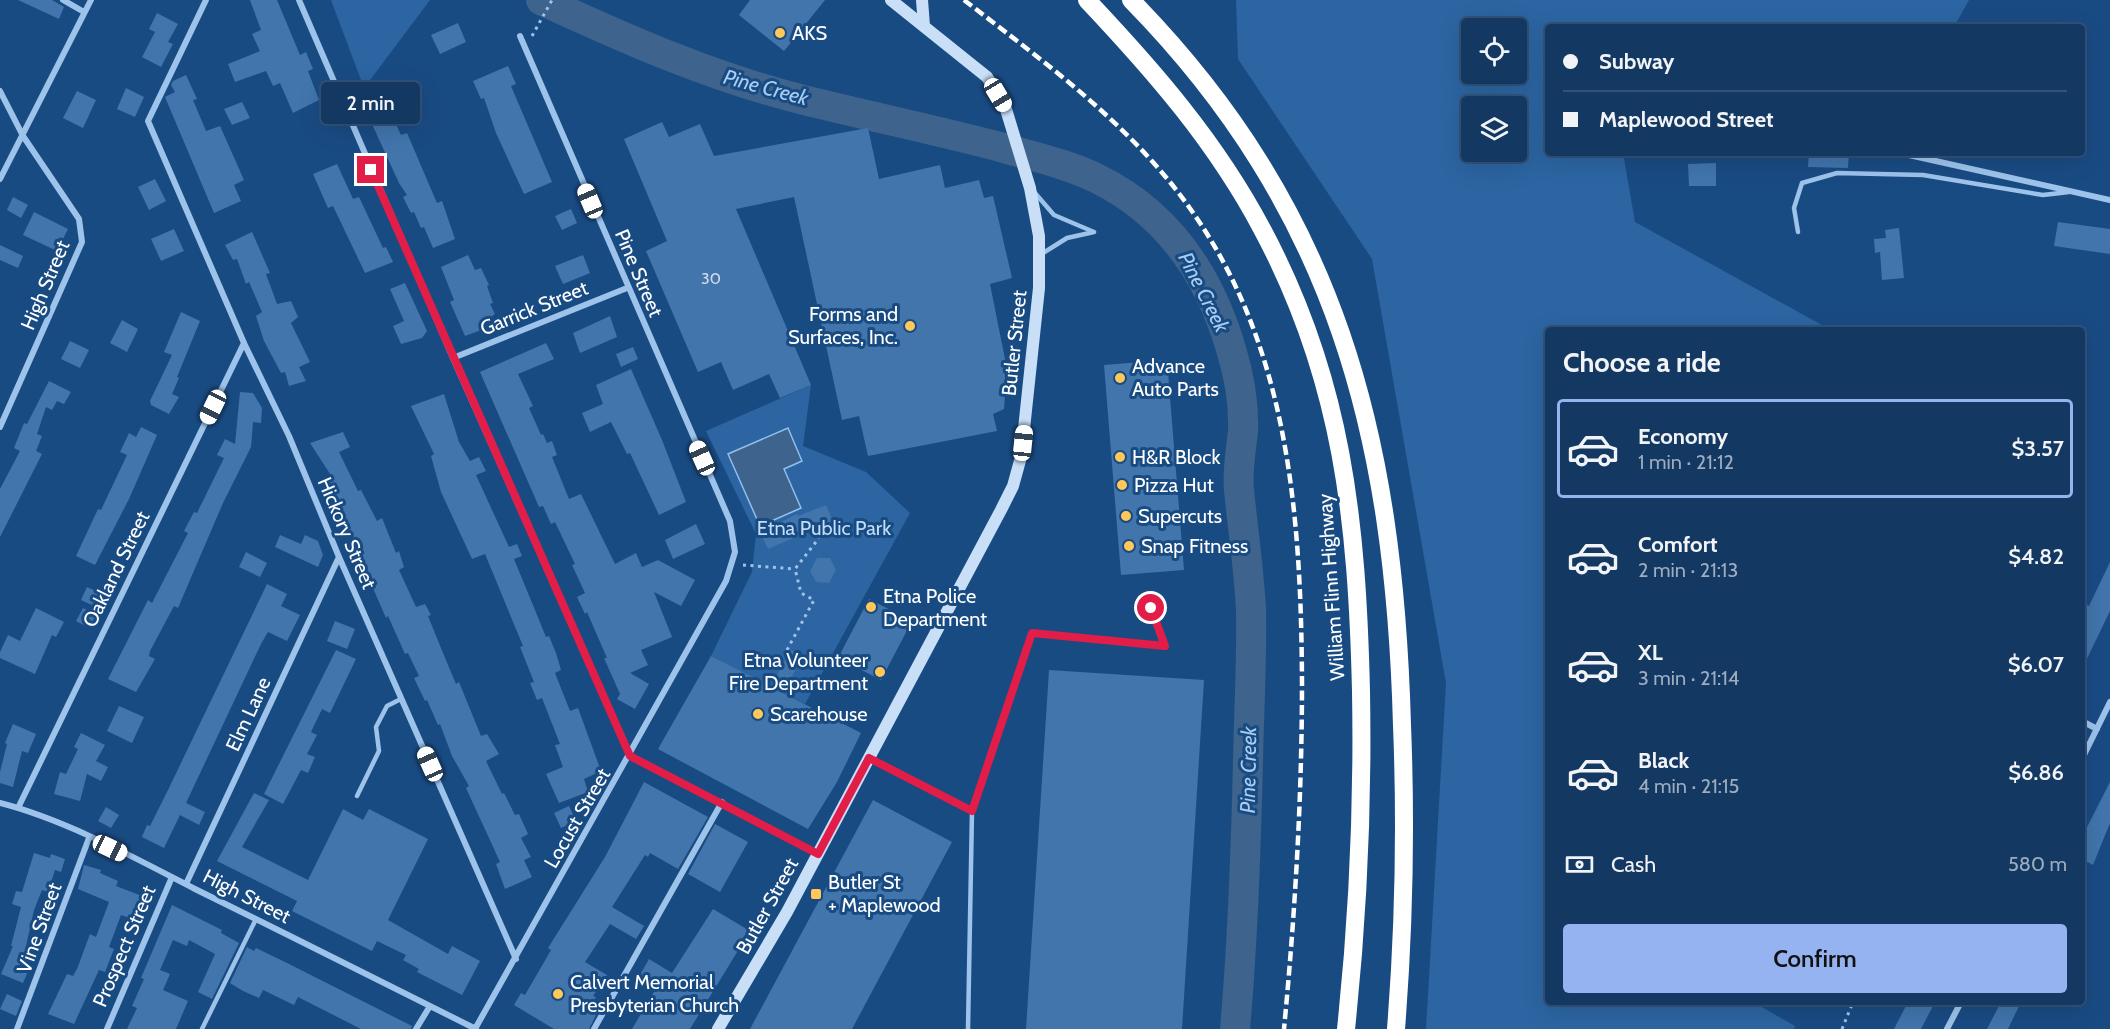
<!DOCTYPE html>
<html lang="en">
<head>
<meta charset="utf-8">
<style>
  body { margin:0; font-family:Cabin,sans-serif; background:#1c3f68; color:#f1f3f6; height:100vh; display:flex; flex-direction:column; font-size:22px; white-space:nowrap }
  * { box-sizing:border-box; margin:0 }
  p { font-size:20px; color:#9dacbe }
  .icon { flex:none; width:33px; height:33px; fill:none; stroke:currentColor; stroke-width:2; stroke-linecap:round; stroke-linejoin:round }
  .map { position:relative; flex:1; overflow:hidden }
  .side { position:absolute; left:1545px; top:327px; width:540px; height:678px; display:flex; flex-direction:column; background:#133862; border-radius:6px; box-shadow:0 6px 24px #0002,0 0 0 2px #325277 }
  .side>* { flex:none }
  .top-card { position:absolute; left:1545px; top:24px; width:540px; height:132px; border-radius:6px; box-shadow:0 6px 24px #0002,0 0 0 2px #325277; display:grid; align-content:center; height:132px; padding:0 18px; background:#133862 }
  .tools { position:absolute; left:1461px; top:18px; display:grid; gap:12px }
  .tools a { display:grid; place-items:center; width:66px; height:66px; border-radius:6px; background:#133862; box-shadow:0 6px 24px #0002,0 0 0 2px #325277; font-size:30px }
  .end { position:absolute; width:27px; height:27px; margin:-14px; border:8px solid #e11d48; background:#fff; box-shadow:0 0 0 3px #fff }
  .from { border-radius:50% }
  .bubble { position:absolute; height:42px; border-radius:6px; background:#133862; box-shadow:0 6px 24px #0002,0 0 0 2px #325277; font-size:20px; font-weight:600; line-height:42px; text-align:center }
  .car { position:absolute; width:18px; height:36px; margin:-18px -9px; border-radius:8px; box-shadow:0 0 4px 2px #0007; background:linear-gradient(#fff 24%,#345 0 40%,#fff 0 76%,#345 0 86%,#fff 0) }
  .top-card b { display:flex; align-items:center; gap:21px; height:57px; font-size:22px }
  .top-card b+b { border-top:2px solid #325277 }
  .top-card i { width:15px; height:15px; background:#f1f3f6 }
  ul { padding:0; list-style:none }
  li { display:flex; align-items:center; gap:18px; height:99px; margin:0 12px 9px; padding:0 6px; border:3px solid transparent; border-radius:6px }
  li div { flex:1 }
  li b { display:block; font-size:22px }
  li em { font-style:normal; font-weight:600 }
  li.selected { border-color:#95b2f1 }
  li>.icon { width:54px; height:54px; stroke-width:1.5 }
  h2 { padding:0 18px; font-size:27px; line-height:72px }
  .pay { display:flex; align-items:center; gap:15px; height:66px; padding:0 18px; font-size:22px }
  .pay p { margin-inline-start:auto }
  .cta { display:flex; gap:12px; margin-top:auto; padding:12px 18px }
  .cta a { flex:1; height:69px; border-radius:6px; background:#95b2f1; color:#111; font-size:24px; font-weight:600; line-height:69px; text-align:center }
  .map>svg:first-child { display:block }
  .green { fill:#2c65a2; fill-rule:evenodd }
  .water { fill:#3e638c; stroke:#90bfee; stroke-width:1.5 }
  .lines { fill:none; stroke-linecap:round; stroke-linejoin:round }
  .river { stroke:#3e638c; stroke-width:30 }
  .building { fill:#4175ac }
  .path { stroke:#9dc3eb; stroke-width:3; stroke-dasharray:3 4.5; stroke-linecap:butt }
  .lane { stroke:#9dc3eb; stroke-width:4.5 }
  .street { stroke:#9dc3eb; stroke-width:6 }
  .secondary { stroke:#c9dff8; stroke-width:12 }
  .highway { stroke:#fff; stroke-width:18 }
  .rail { stroke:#fff; stroke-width:4.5; stroke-dasharray:10 4.5; stroke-linecap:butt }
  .route { stroke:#e11d48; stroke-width:8 }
  .poi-dot { fill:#ffc858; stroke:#194b83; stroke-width:2 }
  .labels { text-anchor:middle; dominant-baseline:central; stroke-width:6; stroke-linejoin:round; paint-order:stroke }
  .number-label { font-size:16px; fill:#d0dcea }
  .poi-label { font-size:20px; fill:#fff; stroke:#194b83; text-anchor:start }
  .street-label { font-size:20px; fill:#fff; stroke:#194b83 }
  .park-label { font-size:20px; fill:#c2ddf9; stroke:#194b83 }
  .water-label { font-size:21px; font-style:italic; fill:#a8cdf3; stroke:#194b83 }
</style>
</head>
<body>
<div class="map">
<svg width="2110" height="1029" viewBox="0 0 2110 1029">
  <rect width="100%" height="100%" fill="#194b83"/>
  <path class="green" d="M331,0h99l-66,88z
    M1236,0h733l-15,27h-406v126h75l12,69 196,108h-283v672h205l42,24 -1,3h-368l20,-346 -74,-424 -134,-200zM1472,28h44v46h-44zM1516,106v46h-44v-46z
    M811,385l-8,61 63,26 44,41 -105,191 -94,-48 41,-84 4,-38 -50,-103z"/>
  <path class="water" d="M788,428l14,33 -18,8 17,39 -41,18 -32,-72z"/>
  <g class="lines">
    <path class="river" d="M541,0c85,39 168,76 259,99 68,17 136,31 204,49 31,9 63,16 92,30 72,35 113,96 135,171 8,26 13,55 12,82 -2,20 -6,39 -4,59 4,40 10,80 12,120 1,50 -2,100 -3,150 -2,90 -5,179 -13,269"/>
  </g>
  <path class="building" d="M18,0h34l12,7 -5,12z
    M250,0h27l23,55 6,-3 7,17 -5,2 11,29 -26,13 -13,-30 -7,3 -7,-15 -31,11 -7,-18 32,-13 -8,-17 9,-4z
    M750,0h75l-41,51 -45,-36z
    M157,13l21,11 -10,18 5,2 -12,23 -19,-10 13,-25 -6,-3z
    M458,23l8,19 -26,12 -9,-19z
    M508,66l8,18 -5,2 41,96 -28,12 -28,-61 -12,-35 -3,1 -8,-18z
    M186,75l11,24 -4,1 13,31 14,-5 24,54 -10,5 7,16 -27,12 -49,-116 10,-5 -4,-7 2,-4z
    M126,88l18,9 -9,20 -18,-8z
    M77,91l19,9 -13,28 -20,-10z
    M242,102l8,16 -18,7 -8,-16z
    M386,103l15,32 6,-2 30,70 5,-2 13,38 -22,9 -9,-21 -3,1 -7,-16 -3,1 -8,-16 4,-2 -8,-12 -33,-72z
    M662,122l7,15 31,-13 14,32 154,-28 11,51 61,-14 5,23 34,-8 5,18 9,-2 19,82 -22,6 17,85 -3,40 -11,5 4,17 -129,25 -9,-40 -17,4 -48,-223 -58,12 75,176 -31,13 -11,-24 -36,16 -12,-28 -23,10 -52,-121 21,-10 -43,-102z
    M1809,153h40l-1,15 -40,-1z
    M1716,163v23h-27l-1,-22z
    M337,164l16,35 6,-2 24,51 3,-1 7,15 -28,11 -32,-67 -5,2 -15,-34z
    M155,179l11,22 -17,9 -11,-23z
    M13,197l15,8 -7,13 -14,-8z
    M571,209l6,14 -15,7 -7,-14z
    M34,212l34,17 -11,22 -34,-16z
    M2058,222l52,7v25l-56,-8z
    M1899,228l5,50 -22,2 -2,-28 -5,1 -1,-14 12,-1 -1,-8z
    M174,229l10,22 -23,10 -10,-22z
    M252,232l18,41 -4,1 11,30 14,-3 7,16 -7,6 19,39 -11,5 7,14 -17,5 -4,-14 -4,1 -17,-32 -8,-25 6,-4 -13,-30 -3,2 -9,-25 -4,1 -8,-15z
    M0,245l23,11 -5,12 -18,-8z
    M468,255l7,15 6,-2 8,17 -2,1 6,17 -3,1 5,10 -4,3 4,8 -30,11 -11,-25 -4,-9 4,-2 -13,-33z
    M583,255l7,18 -27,11 -8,-18z
    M405,283l22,48 -5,7 -21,6 -8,-18 11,-5 -14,-32z
    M181,312l19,9 -23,56 2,1 -7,16 7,3 -10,17 -18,-9 -1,-4 22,-46 -8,-3z
    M610,316l7,21 -37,16 -7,-20z
    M122,320l16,9 -11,23 -17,-9z
    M70,341l19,9 -9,18 -19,-9z
    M546,343l8,16 -36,15 15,32 -4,2 12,27 2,-1 4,9 5,-2 5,14 -5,2 17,42 12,-5 34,70 21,-11 6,14 16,-7 37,20 -14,26 -27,-14 18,45 -31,13 7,15 -18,8 19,11 -14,25 -18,-10 3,-5 -16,-36h3l-20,-46 -2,2 -8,-17 8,-4 -13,-28 3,-1 -20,-42 -4,2 -8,-18 -4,1 -59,-135z
    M633,347l5,12 -17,8 -5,-13z
    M1167,360l17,210 -63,5 -17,-210z
    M631,369l31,71 24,62 -27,13 -29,-62 -3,1 -16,-32 -21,10 -8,-19 21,-9 -7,-19z
    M49,381l22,11 -7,12 -7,-3 -5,9 -6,-3 -9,27 5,2 -6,15 6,3 -42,83v-48l20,-38 -6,-3 10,-25 3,1z
    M240,392l13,1 9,15 -1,15 -8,-1 -2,25 -28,56 -45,105 -4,-2 -24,45 -1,5 6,3 -19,33 -28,-13 40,-79 4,3 36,-70 -4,-2 10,-19 3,1 27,-55 -7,-3 8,-16 10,5z
    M444,394l15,48 11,19 9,-4 7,14 -10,4 33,72 8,-3 5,12 -8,3 32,78 3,-1 7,17 5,17 -6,3 15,38 8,-3 23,63 -17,8 4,13 -29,11 -13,-29 17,-7 -8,-22 5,-1 -18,-46 -5,2 -7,-17 4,-1 -14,-35 3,-1 -38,-92 -13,5 -31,-67 -10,-36 3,-2 -23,-48z
    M141,427l16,8 -28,64 -34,66 -19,-9 22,-47 3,1 26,-55 -7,-3 9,-19 7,4z
    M343,432l7,15 -11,5 19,39 3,-1 16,31 5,-3 14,35 3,-2 5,16 -5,3 17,37 9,-3 6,11 -3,1 15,37 13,31 3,-2 22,54 6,-2 12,20 -13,7 16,33 2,-1 11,22 4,-1 9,20 -7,4 10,19 -7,3 8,17 -27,12 -9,-25 4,-2 -34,-74 3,-2 -17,-30 -12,-32 -2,1 -11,-25 -2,1 -11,-23 5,-2 -11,-23 -3,1 -17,-38 -2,2 -60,-138 6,-3 -22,-34z
    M826,505l7,16 -65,28 -8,-17 37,-18 1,2z
    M696,524l9,20 -32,15 -8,-19z
    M280,535l21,9 4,-9 13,6 5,14 -5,12 -43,-20z
    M246,552l21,11 -7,14 -21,-10z
    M817,558h13l6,12 -7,13 -13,-1 -6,-11z
    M2110,562v49l-28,58v-58l3,-7 4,2z
    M267,584l20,10 -6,12 19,9 -13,26 -19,-9 -7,12 -75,159 19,9 -6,13 -19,-10 -16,33 -22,-11 5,-12 3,1 18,-36z
    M87,587l15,7 -6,13 -15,-7z
    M869,599l43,22 -31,59 -43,-22z
    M36,608l28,14 -8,15 -4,-2 -17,39 -35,-16v-6l8,-17 12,6z
    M83,608l13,7 -7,13 -13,-7z
    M335,621l20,8 -8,20 -20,-8z
    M336,650l20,9 -26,54 -8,-4 -11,23 6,3 -10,19 8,3 -7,16 -7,-3 -18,34 -19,-10z
    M791,650l12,6 -20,37 78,40 -24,49 -29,47 -150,-80 53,-93 60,30z
    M1049,670l155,10 -22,349h-156z
    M119,706l25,11 -12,26 -25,-12z
    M13,724l23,10 -8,19 -6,-2 -9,36 -13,-4v-11l7,-28 -2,-1z
    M81,733l24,12 -9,16 12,6 -7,14 -14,-7 -7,27 -26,-7 6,-22 6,2 12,-25 -4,-2z
    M644,782l64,35 -30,52 -28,-16 -2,4 -3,-2 -33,52 32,19 -8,13 -26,-15 -25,38 22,13 -14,21 3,1 -7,14 7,4 -7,14h-35l-40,-24 7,-12 4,2 26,-45 -3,-2 57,-91z
    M2110,782v41l-17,42 -11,-6v-22z
    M254,793l15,7 -27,47 66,33 35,-71 20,11 6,-11 59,30 -40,81 60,34 4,-8 28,15 -18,34 -45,-23 2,-3 -16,-9 3,-5 -29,-14 -5,10 -80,-40 5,-10 -80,-40z
    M873,800l79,42 -100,187h-102z
    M569,806l7,15 -15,7 -7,-15z
    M106,807l13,8 -8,13 -13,-7z
    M715,824l33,18 -28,50 -32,-18z
    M34,853l16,5 1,-4 14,5 -4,13 -6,-2 -7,22 -6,-2 -8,20 -12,54 8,3 -7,16 -22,-9 12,-28h-2l10,-39 -9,-3 4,-13 6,1z
    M84,865l17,5 -1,3 18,8 -2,5 31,12 -9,23 -17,-6 -12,32 5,2 -9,23 -6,-2 -25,54 -26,-10 19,-40 6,2 4,-7 13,-35 6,3 13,-35 -31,-13z
    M172,905l50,25 -1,3 18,10 -27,56 -14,-7 17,-38 -26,-14 -2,6 -14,-6 -13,30 10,4 -7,16 25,11 -12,28h-49l10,-21 -5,-2 12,-27 -3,-1z
    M713,909l37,22 -60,98h-58l26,-44 -18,-10 9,-16 23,14z
    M247,947l7,4 2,-3 33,16 123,62 -1,3h-50l-63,-32 -4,8 -31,-15 -4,8 -16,-7 -13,-8z
    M7,994l15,7 -6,15 -16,-7z
    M1908,1002h27l-14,27h-27z
    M2001,1002h20l-13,27h-21z"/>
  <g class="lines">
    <path class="path" d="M532,36l20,-36
      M743,565l52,4
      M787,650l27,-50 -13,-7 -6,-24 24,-31
      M1842,1029l11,-27"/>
    <path class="lane" d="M1035,193l19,22 40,17
      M1798,232l-4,-24 8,-25 35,-10 86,2 120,20 26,-3
      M1040,255l27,-17 27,-6
      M869,758l103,53 -4,218
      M357,796l22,-45 -3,-24 11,-21 14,-7
      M972,811l60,-178 133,13 -14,-38
      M202,1029l54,-110"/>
    <path class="street" d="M63,0l21,12
      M206,0l-58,121 96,222 45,93 50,121 177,402
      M299,0l154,358 177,398 188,98
      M0,91l23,45 56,83 3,23 -82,185
      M1900,153l210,47
      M0,179l91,-179
      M453,358l174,-70
      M2082,721l15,8
      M2082,759l28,-57
      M0,803c66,17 135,55 195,86 94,46 187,93 281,140
      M18,808l226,-465
      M186,884l153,-327
      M17,1029l72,-191
      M107,1029l65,-152
      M416,1029l14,-23
      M475,1029l251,-448 9,-29 -5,-31 -210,-485
      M594,1029l128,-227
      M1947,1029l14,-27"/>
    <path class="secondary" d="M922,0l2,26
      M718,1029l69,-117 214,-402 12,-24 8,-29 18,-169v-52l-9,-48 -25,-82 -18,-29 -96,-77"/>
    <path class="highway" d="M1087,0c67,71 129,142 175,229 81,151 95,294 99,462 2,113 -3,226 -15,338
      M1131,0c207,211 263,438 271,725 4,101 2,203 -6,304"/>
    <path class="rail" d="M964,0c80,62 165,123 225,207 100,139 112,309 113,475 0,116 -7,232 -18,347"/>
  </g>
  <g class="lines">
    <path class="route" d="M371,170l259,586 188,98 51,-96 103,53 60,-178 133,13 -14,-38"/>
  </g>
  <g class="poi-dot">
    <circle cx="780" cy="33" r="6"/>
    <circle cx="910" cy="326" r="6"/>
    <circle cx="1120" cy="378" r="6"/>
    <circle cx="1120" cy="457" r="6"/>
    <circle cx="1122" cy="485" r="6"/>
    <circle cx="1126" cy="516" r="6"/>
    <circle cx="1129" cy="546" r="6"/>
    <circle cx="871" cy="607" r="6"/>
    <circle cx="880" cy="672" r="6"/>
    <circle cx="758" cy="714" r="6"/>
    <rect x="810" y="888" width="12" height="12" rx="3"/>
    <circle cx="558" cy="994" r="6"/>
  </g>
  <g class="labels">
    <g class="number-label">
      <text x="711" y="278">30</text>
    </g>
    <g class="poi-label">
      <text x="792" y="33">AKS</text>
      <text x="898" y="314" text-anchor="end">Forms and<tspan x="898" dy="23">Surfaces, Inc.</tspan></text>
      <text x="1132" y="366">Advance<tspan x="1132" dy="23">Auto Parts</tspan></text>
      <text x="1132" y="457">H&amp;R Block</text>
      <text x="1134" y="485">Pizza Hut</text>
      <text x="1138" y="516">Supercuts</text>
      <text x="1141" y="546">Snap Fitness</text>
      <text x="883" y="596">Etna Police<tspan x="883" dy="23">Department</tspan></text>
      <text x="868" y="660" text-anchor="end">Etna Volunteer<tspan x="868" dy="23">Fire Department</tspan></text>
      <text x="770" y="714">Scarehouse</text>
      <text x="828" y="882">Butler St<tspan x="828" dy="23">+ Maplewood</tspan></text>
      <text x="570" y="982">Calvert Memorial<tspan x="570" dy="23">Presbyterian Church</tspan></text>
    </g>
    <g class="street-label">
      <text transform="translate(639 273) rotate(67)">Pine Street</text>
      <text transform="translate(45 285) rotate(-67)">High Street</text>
      <text transform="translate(534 308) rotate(-22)">Garrick Street</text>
      <text transform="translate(1014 343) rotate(-84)">Butler Street</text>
      <text transform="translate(347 533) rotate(67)">Hickory Street</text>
      <text transform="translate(116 569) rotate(-64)">Oakland Street</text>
      <text transform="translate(1331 587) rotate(-94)">William Flinn Highway</text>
      <text transform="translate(248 714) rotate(-65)">Elm Lane</text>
      <text transform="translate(577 818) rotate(-60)">Locust Street</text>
      <text transform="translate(247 896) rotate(27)">High Street</text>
      <text transform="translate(767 906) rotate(-61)">Butler Street</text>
      <text transform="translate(39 928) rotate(-70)">Vine Street</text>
      <text transform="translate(124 946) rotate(-67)">Prospect Street</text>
    </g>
    <g class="park-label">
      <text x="824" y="528">Etna Public Park</text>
    </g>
    <g class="water-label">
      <text transform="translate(766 87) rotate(15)">Pine Creek</text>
      <text transform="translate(1204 292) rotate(63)">Pine Creek</text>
      <text transform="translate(1248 770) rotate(-89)">Pine Creek</text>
    </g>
  </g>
</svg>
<div class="tools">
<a><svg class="icon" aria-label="locate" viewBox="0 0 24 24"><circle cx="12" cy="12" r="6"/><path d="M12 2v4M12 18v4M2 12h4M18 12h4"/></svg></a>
<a><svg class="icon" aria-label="layers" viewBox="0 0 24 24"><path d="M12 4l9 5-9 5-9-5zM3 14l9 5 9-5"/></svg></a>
</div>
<i class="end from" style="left:1151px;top:608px"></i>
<i class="end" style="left:371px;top:170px"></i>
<div class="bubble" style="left:321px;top:82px;width:99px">2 min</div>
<i class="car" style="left:998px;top:95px;rotate:149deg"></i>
<i class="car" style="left:590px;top:201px;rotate:337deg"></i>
<i class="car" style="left:213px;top:407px;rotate:206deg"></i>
<i class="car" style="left:1023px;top:443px;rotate:6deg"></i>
<i class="car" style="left:702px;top:458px;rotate:336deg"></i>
<i class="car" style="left:430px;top:764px;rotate:336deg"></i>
<i class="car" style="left:110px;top:848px;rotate:115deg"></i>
<div class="top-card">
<b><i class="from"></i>Subway</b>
<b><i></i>Maplewood Street</b>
</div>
<section class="side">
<h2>Choose a ride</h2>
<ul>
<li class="selected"><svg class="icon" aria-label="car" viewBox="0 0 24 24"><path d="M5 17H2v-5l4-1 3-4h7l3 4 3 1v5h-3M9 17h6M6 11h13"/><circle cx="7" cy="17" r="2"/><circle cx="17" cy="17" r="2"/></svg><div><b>Economy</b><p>1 min · 21:12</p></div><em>$3.57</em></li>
<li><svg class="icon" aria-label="car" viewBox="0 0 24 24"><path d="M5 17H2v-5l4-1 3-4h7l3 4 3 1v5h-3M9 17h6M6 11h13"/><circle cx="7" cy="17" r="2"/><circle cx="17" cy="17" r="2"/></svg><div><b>Comfort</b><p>2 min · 21:13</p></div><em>$4.82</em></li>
<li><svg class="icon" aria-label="car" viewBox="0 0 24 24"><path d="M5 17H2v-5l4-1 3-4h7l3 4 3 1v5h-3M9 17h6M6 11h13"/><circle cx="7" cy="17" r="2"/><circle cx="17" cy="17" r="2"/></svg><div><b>XL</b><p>3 min · 21:14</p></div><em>$6.07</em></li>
<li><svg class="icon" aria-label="car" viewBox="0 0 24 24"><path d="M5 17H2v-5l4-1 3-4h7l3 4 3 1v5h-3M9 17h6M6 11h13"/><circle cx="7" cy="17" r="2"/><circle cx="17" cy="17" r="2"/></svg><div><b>Black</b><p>4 min · 21:15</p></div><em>$6.86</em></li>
</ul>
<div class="pay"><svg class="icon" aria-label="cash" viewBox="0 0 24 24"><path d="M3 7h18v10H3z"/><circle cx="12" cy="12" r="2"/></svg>Cash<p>580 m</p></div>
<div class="cta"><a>Confirm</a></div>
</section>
</div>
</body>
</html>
